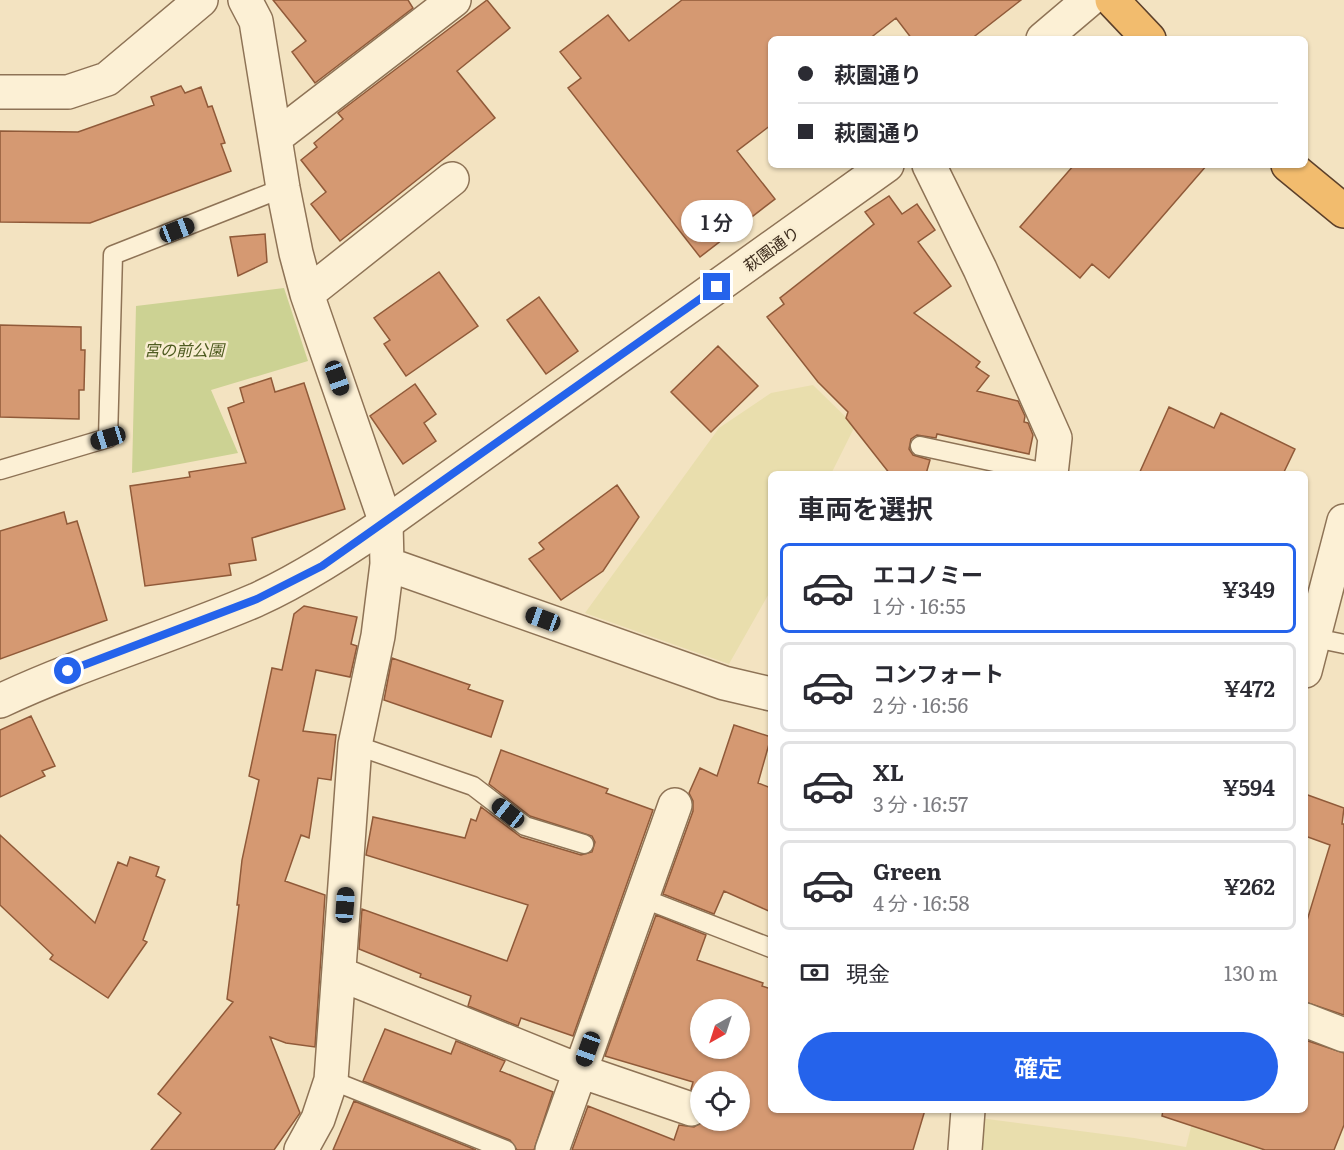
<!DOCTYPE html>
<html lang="ja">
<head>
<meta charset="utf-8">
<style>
  body { margin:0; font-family:Literata,"Noto Sans JP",serif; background:#f7f7f7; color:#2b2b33; height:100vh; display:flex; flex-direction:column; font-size:22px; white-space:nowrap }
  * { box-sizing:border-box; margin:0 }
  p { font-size:20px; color:#7c7c81 }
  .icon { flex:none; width:33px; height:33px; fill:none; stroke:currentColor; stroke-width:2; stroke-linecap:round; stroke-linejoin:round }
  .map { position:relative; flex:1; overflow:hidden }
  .details { position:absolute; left:768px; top:471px; width:540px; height:642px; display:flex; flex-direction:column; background:#fff; border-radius:9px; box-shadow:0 2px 4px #0004 }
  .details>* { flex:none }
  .guide { position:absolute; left:768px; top:36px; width:540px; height:132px; border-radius:9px; box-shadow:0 2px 4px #0004; display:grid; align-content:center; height:132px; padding:0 30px; background:#fff }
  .needle { width:39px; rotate:219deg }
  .controls { position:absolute; left:690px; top:999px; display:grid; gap:12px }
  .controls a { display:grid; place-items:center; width:60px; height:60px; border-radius:50%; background:#fff; box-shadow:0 2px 4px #0004; font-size:30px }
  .end { position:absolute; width:27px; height:27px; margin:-14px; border:8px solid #2563eb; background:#fff; box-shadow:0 0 0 3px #fff }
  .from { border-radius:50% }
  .bubble { position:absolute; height:42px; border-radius:21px; background:#fff; box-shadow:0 2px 4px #0004; font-size:20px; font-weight:600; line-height:42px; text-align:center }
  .car { position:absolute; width:18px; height:36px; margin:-18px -9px; border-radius:8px; box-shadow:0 0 4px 2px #0007; background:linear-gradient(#222 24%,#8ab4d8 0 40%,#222 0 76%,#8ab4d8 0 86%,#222 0) }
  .guide b { display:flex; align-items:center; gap:21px; height:57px; font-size:22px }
  .guide b+b { border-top:2px solid #e1e1e2 }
  .guide i { width:15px; height:15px; background:#2b2b33 }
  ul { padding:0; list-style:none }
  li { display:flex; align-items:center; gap:18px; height:90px; margin:0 12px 9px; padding:0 18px; border:3px solid #e1e1e2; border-radius:9px }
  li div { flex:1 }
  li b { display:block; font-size:22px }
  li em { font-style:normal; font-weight:600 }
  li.selected { border-color:#2563eb }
  li>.icon { width:54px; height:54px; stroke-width:1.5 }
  h2 { padding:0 30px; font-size:27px; line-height:72px }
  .pay { display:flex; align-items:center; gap:15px; height:66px; padding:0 30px; font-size:22px }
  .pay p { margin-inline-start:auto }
  .button { display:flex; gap:12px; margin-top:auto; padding:12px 30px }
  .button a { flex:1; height:69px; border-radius:36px; background:#2563eb; color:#fff; font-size:24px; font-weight:600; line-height:69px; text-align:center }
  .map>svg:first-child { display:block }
  .farmland { fill:#e9dead }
  .green { fill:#ccd293 }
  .building { fill:#d59972; stroke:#905a39; stroke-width:1.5; fill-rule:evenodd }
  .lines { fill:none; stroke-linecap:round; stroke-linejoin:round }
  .service-casing { stroke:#8e7356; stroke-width:21 }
  .minor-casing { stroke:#8e7356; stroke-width:36 }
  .tertiary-casing { stroke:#8e7356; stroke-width:36 }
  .trunk-casing { stroke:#5c402b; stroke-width:36 }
  .service { stroke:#fcf0d5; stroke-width:18 }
  .minor { stroke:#fcf0d5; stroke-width:33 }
  .tertiary { stroke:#fcf0d5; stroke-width:33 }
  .trunk { stroke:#f2bc6e; stroke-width:33 }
  .route { stroke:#2563eb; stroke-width:8 }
  .labels { text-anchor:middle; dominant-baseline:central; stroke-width:5; stroke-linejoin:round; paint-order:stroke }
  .street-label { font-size:16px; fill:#3c2b1c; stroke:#f9edd1 }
  .park-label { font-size:16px; font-style:italic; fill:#4e5b20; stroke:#f9edd1 }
</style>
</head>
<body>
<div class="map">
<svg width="1344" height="1150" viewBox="0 0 1344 1150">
  <rect width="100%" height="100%" fill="#f3e3c1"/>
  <path class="farmland" d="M813,385l42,41 -24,48h-60v116l-42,74 -144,-51 134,-185 52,-35z
    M972,1117l162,21 52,9 6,-24 75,27h-296z"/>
  <path class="green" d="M284,288l24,73 -97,29 27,63 -106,20 4,-167z"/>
  <path class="building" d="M273,0h135l5,8 -98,75 -23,-31 14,-11z
    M487,0l23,28 -53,43 38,47 -155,123 -29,-37 15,-12 -25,-32 16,-13 -3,-4 29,-24 -5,-6z
    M682,0h339l-50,39h-59l-16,-21 -27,21h-98v86l-34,26 38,48 -75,58 -132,-169 13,-10 -21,-26 48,-37 21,26z
    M181,86l4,7 16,-6 7,20 4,-1 13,37 -4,1 10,27 -141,52 -90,-1v-91l78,1 76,-27 -3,-8z
    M1074,165h133l-98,113 -17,-14 -12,14 -60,-51z
    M889,196l13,18 15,-10 18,26 -17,12 33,44 -37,27 66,49 -4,5 13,9 -12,15 41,10 7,15 -1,6 4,1 5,12 -4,19 -92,-20 -1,4 -19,-3 -6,4 -2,10 4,6 17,5 -4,14h-36l-44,-56 2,-6 -30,-30 -51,-65 17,-13 -4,-6 94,-74 -9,-12z
    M265,234l2,28 -29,14 -8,-39z
    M439,272l39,54 -72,50 -22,-32 6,-4 -16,-22z
    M539,297l39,54 -32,23 -39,-54z
    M0,325l81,2v23h4l-1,40h-5v29l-79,-2z
    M718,346l40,40 -47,46 -40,-40z
    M271,378l4,14 29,-9 41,126 -93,29 4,22 -27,4 2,11 -86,11 -15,-100 60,-9 -1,-5 57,-9 -18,-55 16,-6 -4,-14z
    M415,384l21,30 -12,9 12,18 -33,23 -33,-48z
    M1169,407l45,21 7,-15 74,36 -12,25h-144z
    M617,485l22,32 -36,54 -42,29 -32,-41 15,-10 -5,-6z
    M64,512l3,12 10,-3 30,99 -107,39v-128z
    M304,606l53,11 -6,27 6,2 -7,31 -34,-7 -13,61 33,4 -5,45 -13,-2 -9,60 -8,-3 -16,46 40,14 -10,152 -29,-4 -16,-6 30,76 -26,37h-123l30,-37 -23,-19 75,-92 -6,-3 12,-94h-2l5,-45 17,-80 -10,-4 23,-108 10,2 12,-56z
    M392,658l78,27 -2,4 35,12 -12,36 -107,-37z
    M31,716l24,50 -13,5 3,5 -45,21v-67z
    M734,725l37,12 -13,46 13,5v124l-47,-21 -10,23 -51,-20 30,-83v-10l-4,-8 11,-25 17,8z
    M501,750l107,39 -2,4 47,17 -80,226 -52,-18 -3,8 -50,-20 3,-10 -51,-19 1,-3 -62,-25 3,-40 145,52 21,-56 -162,-50 7,-38 92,21 6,-19 5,2 5,-14 40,30 60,18 11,-3 3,-10 -3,-6 -62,-20 -41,-32z
    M1305,794l39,14 -2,16h2v191l-39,-13v-75l25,-82 -25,-9z
    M0,835l95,88 23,-61 9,4 3,-9 29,10 -3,9 9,4 -22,60 4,2 -39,56 -58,-39 3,-4 -53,-50z
    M656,915l50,20 -9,25 66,23 -1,3 9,3v121h154l-12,40h-341l16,-44 86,34 5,-15 15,2 11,-7h35v-38h-40v11l-9,-4 2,-7 -88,-26zM700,1010h40v38h-40z
    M385,1029l66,25 5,-13 49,20 -5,10 53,21 -19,58h-17l-7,-10 -147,-59z
    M1305,1040l39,13v72l-10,25h-69l-103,-34 1,-6h142z
    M354,1101l122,49h-143z"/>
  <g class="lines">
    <g class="service-casing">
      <path id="service" d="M920,446l131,28
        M0,470l108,-32 5,-183 170,-67
        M1315,638l29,6
        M355,745l118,41 52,40 59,18
        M642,898l129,50
        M331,1080l175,70"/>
    </g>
    <g class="minor-casing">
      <path id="minor" d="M245,0l11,21 27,167 13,65 11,41 79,229 1,41 -9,72 -23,109 -24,335 -13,39 -17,31
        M0,92h68l39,-13 94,-79
        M276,137l178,-137
        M929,165l51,104 75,169 -4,36
        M307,294l145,-115
        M387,564l337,119 47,11
        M1305,671l39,-150
        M340,974l240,97 111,38
        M1305,1020l39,15
        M552,1150l123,-345
        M965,1150l3,-40"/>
    </g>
    <g class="tertiary-casing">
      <path id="tertiary" d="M1043,39l46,-39
        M0,701c83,-39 172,-65 256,-101 46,-21 88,-49 130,-77l501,-358"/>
    </g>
    <g class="trunk-casing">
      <path id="trunk" d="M1112,0l37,39
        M1288,165l56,46"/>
    </g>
    <use href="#service" class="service"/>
    <use href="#minor" class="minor"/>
    <use href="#tertiary" class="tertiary"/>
    <use href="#trunk" class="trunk"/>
  </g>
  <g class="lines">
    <path class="route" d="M68,671l189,-72 65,-33 395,-279"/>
  </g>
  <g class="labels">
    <g class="street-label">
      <text transform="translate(771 248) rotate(-36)">萩園通り</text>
    </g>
    <g class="park-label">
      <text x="184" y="349">宮の前公園</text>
    </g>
  </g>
</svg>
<div class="controls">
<a><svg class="needle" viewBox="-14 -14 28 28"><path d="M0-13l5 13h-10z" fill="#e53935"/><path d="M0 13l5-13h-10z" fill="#7c7c81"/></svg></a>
<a><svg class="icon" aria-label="locate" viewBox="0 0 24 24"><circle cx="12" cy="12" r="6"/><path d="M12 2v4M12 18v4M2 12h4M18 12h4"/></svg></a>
</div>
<i class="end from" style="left:68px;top:671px"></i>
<i class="end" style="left:717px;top:287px"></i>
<div class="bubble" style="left:681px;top:200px;width:72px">1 分</div>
<i class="car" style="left:177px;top:230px;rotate:69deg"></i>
<i class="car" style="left:337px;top:378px;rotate:160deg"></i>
<i class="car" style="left:108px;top:438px;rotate:253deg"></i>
<i class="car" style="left:543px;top:619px;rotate:290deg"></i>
<i class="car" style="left:508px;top:813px;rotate:308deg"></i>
<i class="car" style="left:345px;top:905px;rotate:4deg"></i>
<i class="car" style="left:588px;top:1049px;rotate:200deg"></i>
<div class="guide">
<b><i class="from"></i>萩園通り</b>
<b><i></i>萩園通り</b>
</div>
<section class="details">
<h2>車両を選択</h2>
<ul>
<li class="selected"><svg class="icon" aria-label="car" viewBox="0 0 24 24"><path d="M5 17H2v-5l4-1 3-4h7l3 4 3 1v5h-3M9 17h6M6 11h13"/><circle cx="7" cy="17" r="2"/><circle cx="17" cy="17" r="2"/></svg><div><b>エコノミー</b><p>1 分 · 16:55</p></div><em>¥349</em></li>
<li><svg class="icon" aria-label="car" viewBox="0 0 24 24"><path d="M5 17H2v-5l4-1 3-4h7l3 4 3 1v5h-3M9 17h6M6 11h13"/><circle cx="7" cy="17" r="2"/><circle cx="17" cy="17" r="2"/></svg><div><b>コンフォート</b><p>2 分 · 16:56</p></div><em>¥472</em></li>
<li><svg class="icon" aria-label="car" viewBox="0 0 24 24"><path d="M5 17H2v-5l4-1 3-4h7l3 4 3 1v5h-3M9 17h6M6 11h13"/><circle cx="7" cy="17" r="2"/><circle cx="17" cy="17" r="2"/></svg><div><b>XL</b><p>3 分 · 16:57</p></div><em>¥594</em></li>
<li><svg class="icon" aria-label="car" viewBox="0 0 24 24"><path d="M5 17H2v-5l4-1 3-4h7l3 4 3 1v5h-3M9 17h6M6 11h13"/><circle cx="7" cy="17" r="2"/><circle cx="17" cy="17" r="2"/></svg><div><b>Green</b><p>4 分 · 16:58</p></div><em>¥262</em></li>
</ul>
<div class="pay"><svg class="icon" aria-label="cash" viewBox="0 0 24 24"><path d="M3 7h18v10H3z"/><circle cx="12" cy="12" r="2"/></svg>現金<p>130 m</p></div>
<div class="button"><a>確定</a></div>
</section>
</div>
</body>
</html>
